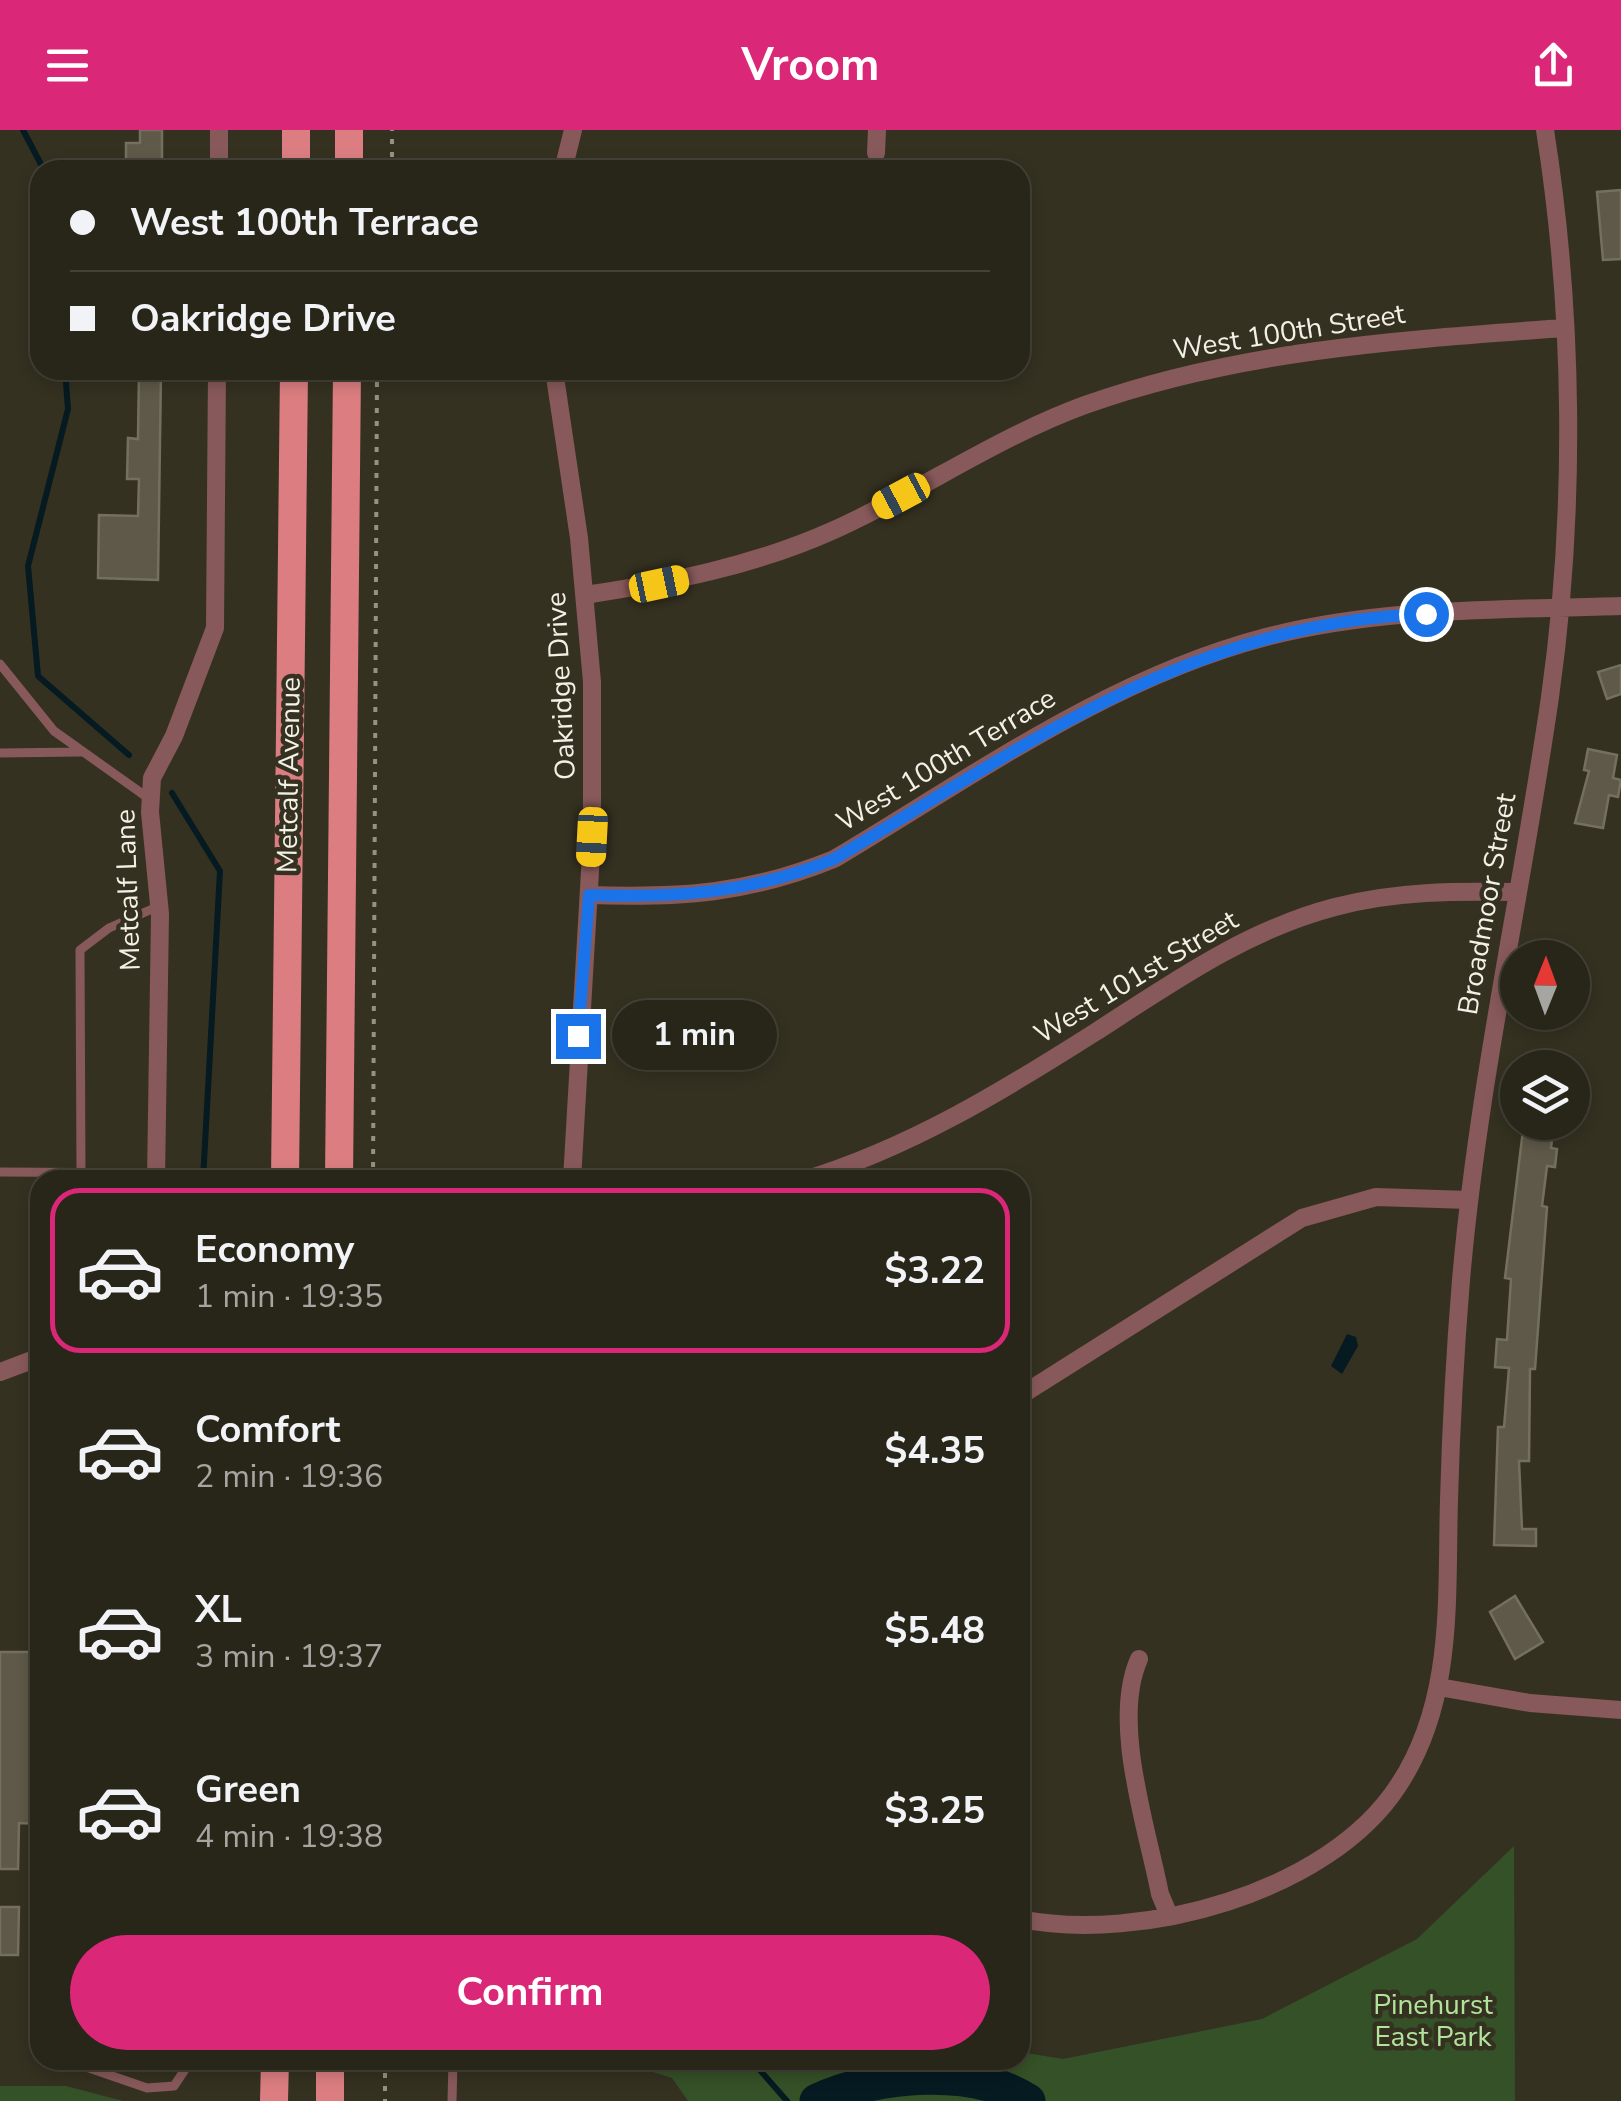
<!DOCTYPE html>
<html lang="en">
<head>
<meta charset="utf-8">
<style>
  body { margin:0; font-family:"Nunito Sans",sans-serif; background:#343126; color:#f1f3f6; height:100vh; display:flex; flex-direction:column; font-size:38px; white-space:nowrap }
  * { box-sizing:border-box; margin:0 }
  p { font-size:32px; color:#a5a5a2 }
  .icon { flex:none; width:55px; height:55px; fill:none; stroke:currentColor; stroke-width:2; stroke-linecap:round; stroke-linejoin:round }
  .map { position:relative; flex:1; overflow:hidden }
  .sheet { position:absolute; left:30px; top:1040px; width:1000px; height:900px; display:flex; flex-direction:column; background:#282519; border-radius:30px; box-shadow:0 5px 15px #0003,0 0 0 2px #444238 }
  .sheet>* { flex:none }
  .guide { position:absolute; left:30px; top:30px; width:1000px; height:220px; border-radius:30px; box-shadow:0 5px 15px #0003,0 0 0 2px #444238; display:grid; align-content:center; height:220px; padding:0 40px; background:#282519 }
  .needle { width:65px; rotate:1deg }
  .tools { position:absolute; left:1500px; top:810px; display:grid; gap:20px }
  .tools a { display:grid; place-items:center; width:90px; height:90px; border-radius:50%; background:#282519; box-shadow:0 5px 15px #0003,0 0 0 2px #444238; font-size:50px }
  .end { position:absolute; width:45px; height:45px; margin:-22px; border:12px solid #1a73e8; background:#fff; box-shadow:0 0 0 5px #fff }
  .from { border-radius:50% }
  .bubble { position:absolute; height:70px; border-radius:35px; background:#282519; box-shadow:0 5px 15px #0003,0 0 0 2px #444238; font-size:32px; font-weight:700; line-height:70px; text-align:center }
  .car { position:absolute; width:30px; height:60px; margin:-30px -15px; border-radius:12px; box-shadow:0 0 8px 2px #0007; background:linear-gradient(#f5c518 24%,#345 0 40%,#f5c518 0 76%,#345 0 86%,#f5c518 0) }
  .guide b { display:flex; align-items:center; gap:35px; height:95px; font-size:38px }
  .guide b+b { border-top:2px solid #444238 }
  .guide i { width:25px; height:25px; background:#f1f3f6 }
  ul { padding:18px 0 0; list-style:none }
  li { display:flex; align-items:center; gap:30px; height:165px; margin:0 20px 15px; padding:0 20px; border:5px solid transparent; border-radius:30px }
  li div { flex:1 }
  li b { display:block; font-size:38px }
  li em { font-style:normal; font-weight:700 }
  li.selected { border-color:#db2777 }
  li>.icon { width:90px; height:90px; stroke-width:1.5 }
  .button { display:flex; gap:20px; margin-top:auto; padding:20px 40px }
  .button a { flex:1; height:115px; border-radius:60px; background:#db2777; color:#fff; font-size:40px; font-weight:700; line-height:115px; text-align:center }
  header { display:flex; justify-content:space-between; align-items:center; height:130px; padding:0 40px; background:#db2777; color:#fff; font-size:45px; font-weight:700 }
  .map>svg:first-child { display:block }
  .green { fill:#355127 }
  .water { fill:#051a21 }
  .lines { fill:none; stroke-linecap:round; stroke-linejoin:round }
  .stream { stroke:#051a21; stroke-width:6 }
  .river { stroke:#051a21; stroke-width:35 }
  .building { fill:#5e5948; stroke:#75705e; stroke-width:2.5 }
  .path { stroke:#959184; stroke-width:4; stroke-dasharray:5 8; stroke-linecap:butt }
  .lane { stroke:#88595a; stroke-width:9 }
  .street { stroke:#88595a; stroke-width:18 }
  .primary { stroke:#dc7e81; stroke-width:28 }
  .route { stroke:#1a73e8; stroke-width:12 }
  .labels { text-anchor:middle; dominant-baseline:central; stroke-width:9; stroke-linejoin:round; paint-order:stroke }
  .street-label { font-size:28px; fill:#f3f0e6; stroke:#353121 }
  .park-label { font-size:28px; fill:#b2e39c; stroke:#353121 }
</style>
</head>
<body>
<header><svg class="icon" aria-label="menu" viewBox="0 0 24 24"><path d="M4 6h16M4 12h16M4 18h16"/></svg>Vroom<svg class="icon" aria-label="share" viewBox="0 0 24 24"><path d="M12 15V3M7 8l5-5 5 5M5 13v7h14v-7"/></svg></header>
<div class="map">
<svg width="1621" height="1971" viewBox="0 0 1621 1971">
  <rect width="100%" height="100%" fill="#353121"/>
  <path class="green" d="M1514,1716l1,255h-827l-16,-23 -57,-18h405v-8l43,7 199,-40 155,-80z
    M0,1956h66l57,15h-123z"/>
  <path class="water" d="M1347,1204l9,3 2,9 -16,28 -11,-8z"/>
  <g class="lines">
    <path class="stream" d="M23,0l21,40
      M65,240l3,39 -40,157 10,110 91,79
      M172,663l48,78 -17,309
      M751,1930l36,41"/>
    <path class="river" d="M817,1971c58,-27 155,-36 211,0"/>
  </g>
  <path class="building" d="M140,0h22v40h-36v-27h14z
    M1621,60v69l-18,1 -6,-68z
    M139,240h22l-3,210 -60,-2 1,-63 39,1 1,-37h-12l1,-41 10,1z
    M1621,535v29l-14,5 -9,-27z
    M1588,619l29,6 -4,23 8,2 -3,17 -9,-2 -6,33 -28,-5 14,-52 -5,-1z
    M1524,992h30l-3,26 6,1 -2,18 -8,-1 -5,40 5,1 -12,162h-5l-1,92h-10l3,68h14v17l-42,-1 4,-118h6l5,-59 -14,-1 2,-28 10,1 4,-61 -6,-1z
    M1515,1466l28,46 -28,17 -25,-47z
    M0,1522h40v172l-21,-1 -1,46h-18z
    M0,1777h19l-1,48h-18z"/>
  <g class="lines">
    <path class="path" d="M392,40v-40
      M373,1050l4,-810
      M385,1930v41"/>
    <path class="lane" d="M0,534l54,67 97,69
      M0,623l80,-1
      M0,1042l156,1
      M81,1042l-1,-222 29,-22 50,-22
      M84,1930l5,8 58,20 27,-2 12,-18v-8
      M452,1971l1,-41"/>
    <path class="street" d="M876,23l1,-23
      M219,40v-40
      M563,40l10,-40
      M554,240l25,168 13,144v155l-20,343
      M585,465c86,-13 169,-29 249,-65 85,-38 163,-93 251,-125 154,-55 316,-65 478,-77
      M589,765c92,3 159,-1 245,-36 138,-82 275,-181 432,-222 115,-30 237,-27 355,-31
      M156,1050l4,-266 -10,-102 2,-34 22,-42 41,-108 2,-258
      M804,1050c105,-32 197,-88 290,-147 76,-49 152,-103 241,-126 60,-16 121,-16 181,-15
      M0,1242l40,-15
      M1020,1266l282,-178 74,-21 93,3
      M1139,1529c-28,63 8,168 21,235l8,19
      M1439,1557l91,16 91,7
      M1020,1789c121,24 308,-26 378,-133 57,-86 48,-188 51,-286 2,-73 6,-147 12,-220 17,-197 61,-388 89,-583 26,-184 24,-383 -5,-567"/>
    <path class="primary" d="M296,40v-40
      M349,40v-40
      M285,1050l9,-810
      M339,1050l8,-810
      M330,1930v41
      M274,1971l1,-41"/>
  </g>
  <g class="lines">
    <path class="route" d="M578,906l11,-141c88,3 163,-2 245,-36 193,-114 359,-237 592,-245"/>
  </g>
  <g class="labels">
    <g class="street-label">
      <text transform="translate(1289 202) rotate(-9)">West 100th Street</text>
      <text transform="translate(561 556) rotate(-93)">Oakridge Drive</text>
      <text transform="translate(946 630) rotate(-31)">West 100th Terrace</text>
      <text transform="translate(289 645) rotate(-89)">Metcalf Avenue</text>
      <text transform="translate(128 760) rotate(-92)">Metcalf Lane</text>
      <text transform="translate(1487 774) rotate(-80)">Broadmoor Street</text>
      <text transform="translate(1136 847) rotate(-31)">West 101st Street</text>
    </g>
    <g class="park-label">
      <text x="1433" y="1875">Pinehurst<tspan x="1433" dy="32">East Park</tspan></text>
    </g>
  </g>
</svg>
<div class="tools">
<a><svg class="needle" viewBox="-14 -14 28 28"><path d="M0-13l5 13h-10z" fill="#e53935"/><path d="M0 13l5-13h-10z" fill="#a5a5a2"/></svg></a>
<a><svg class="icon" aria-label="layers" viewBox="0 0 24 24"><path d="M12 4l9 5-9 5-9-5zM3 14l9 5 9-5"/></svg></a>
</div>
<i class="end from" style="left:1426px;top:484px"></i>
<i class="end" style="left:578px;top:906px"></i>
<div class="bubble" style="left:612px;top:870px;width:165px">1 min</div>
<i class="car" style="left:901px;top:366px;rotate:242deg"></i>
<i class="car" style="left:659px;top:454px;rotate:78deg"></i>
<i class="car" style="left:592px;top:707px;rotate:183deg"></i>
<div class="guide">
<b><i class="from"></i>West 100th Terrace</b>
<b><i></i>Oakridge Drive</b>
</div>
<section class="sheet">
<ul>
<li class="selected"><svg class="icon" aria-label="car" viewBox="0 0 24 24"><path d="M5 17H2v-5l4-1 3-4h7l3 4 3 1v5h-3M9 17h6M6 11h13"/><circle cx="7" cy="17" r="2"/><circle cx="17" cy="17" r="2"/></svg><div><b>Economy</b><p>1 min · 19:35</p></div><em>$3.22</em></li>
<li><svg class="icon" aria-label="car" viewBox="0 0 24 24"><path d="M5 17H2v-5l4-1 3-4h7l3 4 3 1v5h-3M9 17h6M6 11h13"/><circle cx="7" cy="17" r="2"/><circle cx="17" cy="17" r="2"/></svg><div><b>Comfort</b><p>2 min · 19:36</p></div><em>$4.35</em></li>
<li><svg class="icon" aria-label="car" viewBox="0 0 24 24"><path d="M5 17H2v-5l4-1 3-4h7l3 4 3 1v5h-3M9 17h6M6 11h13"/><circle cx="7" cy="17" r="2"/><circle cx="17" cy="17" r="2"/></svg><div><b>XL</b><p>3 min · 19:37</p></div><em>$5.48</em></li>
<li><svg class="icon" aria-label="car" viewBox="0 0 24 24"><path d="M5 17H2v-5l4-1 3-4h7l3 4 3 1v5h-3M9 17h6M6 11h13"/><circle cx="7" cy="17" r="2"/><circle cx="17" cy="17" r="2"/></svg><div><b>Green</b><p>4 min · 19:38</p></div><em>$3.25</em></li>
</ul>
<div class="button"><a>Confirm</a></div>
</section>
</div>
</body>
</html>
